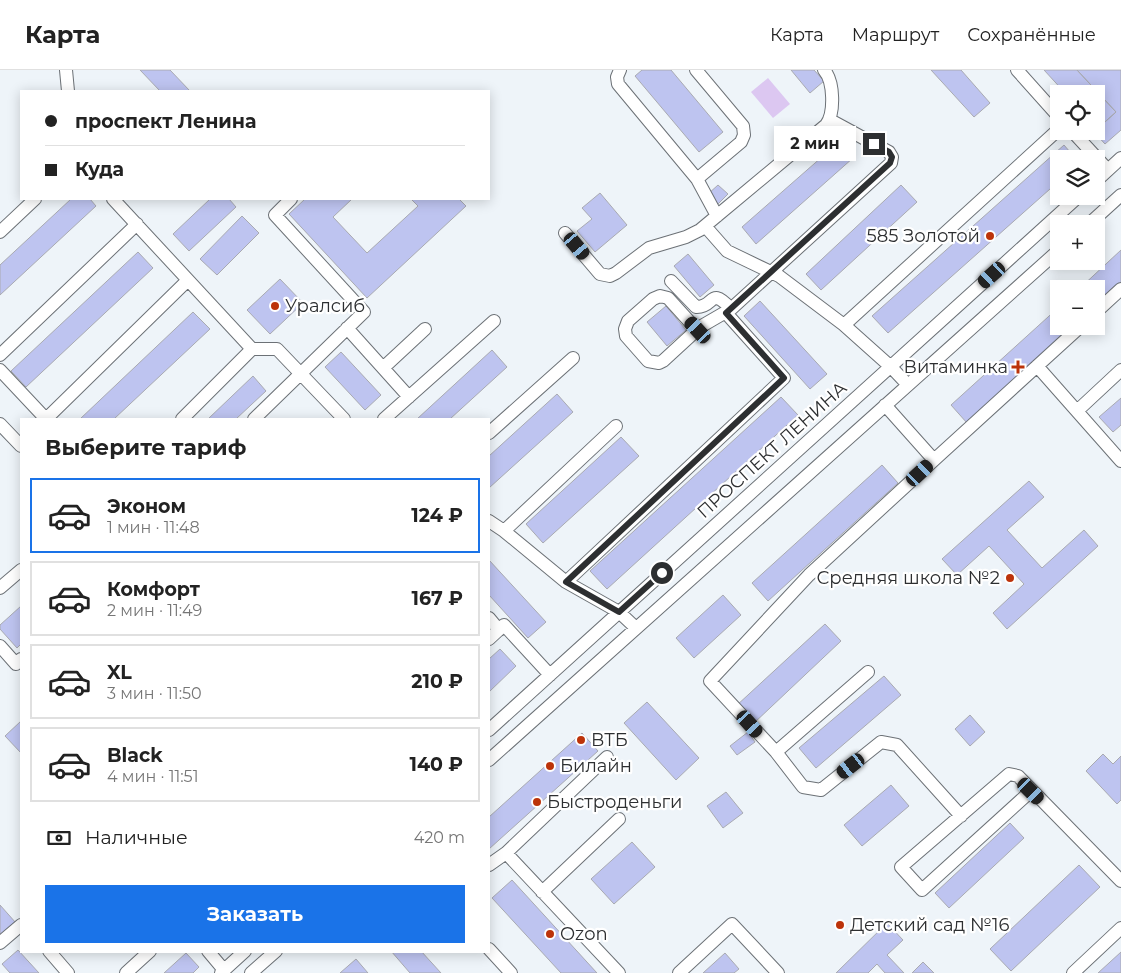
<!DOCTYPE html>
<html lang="ru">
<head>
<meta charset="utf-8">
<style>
  body { margin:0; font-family:Montserrat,sans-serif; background:#f2f2f2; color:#222; height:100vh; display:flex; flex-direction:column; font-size:19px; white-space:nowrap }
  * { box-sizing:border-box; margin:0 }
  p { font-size:16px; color:#767676 }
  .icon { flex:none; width:28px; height:28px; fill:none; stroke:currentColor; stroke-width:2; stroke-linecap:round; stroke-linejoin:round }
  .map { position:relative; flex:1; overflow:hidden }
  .details { position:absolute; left:20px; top:348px; width:470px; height:535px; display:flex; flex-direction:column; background:#fff; border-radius:0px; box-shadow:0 2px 12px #0003 }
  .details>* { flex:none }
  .guide { position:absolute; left:20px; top:20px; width:470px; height:110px; border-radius:0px; box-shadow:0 2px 12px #0003; display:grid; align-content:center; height:110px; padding:0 25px; background:#fff }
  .buttons { position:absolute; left:1050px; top:15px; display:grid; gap:10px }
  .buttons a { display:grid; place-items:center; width:55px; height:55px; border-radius:0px; background:#fff; box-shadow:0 2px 12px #0003; font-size:25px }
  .end { position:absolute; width:22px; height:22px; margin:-11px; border:6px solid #2d2f31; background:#fff; box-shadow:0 0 0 2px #fff }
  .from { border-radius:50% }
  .bubble { position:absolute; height:35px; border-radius:0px; background:#fff; box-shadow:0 2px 12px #0003; font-size:16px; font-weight:700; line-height:35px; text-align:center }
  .car { position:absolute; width:15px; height:30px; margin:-15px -8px; border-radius:6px; box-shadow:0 0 4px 1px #0007; background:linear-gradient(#222 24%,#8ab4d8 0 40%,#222 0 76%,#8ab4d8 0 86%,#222 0) }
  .guide b { display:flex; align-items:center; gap:18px; height:48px; font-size:19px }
  .guide b+b { border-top:1px solid #e0e0e0 }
  .guide i { width:12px; height:12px; background:#222 }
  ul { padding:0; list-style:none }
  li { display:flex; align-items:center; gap:15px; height:75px; margin:0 10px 8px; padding:0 15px; border:2px solid #e0e0e0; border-radius:0px }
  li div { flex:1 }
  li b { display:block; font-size:19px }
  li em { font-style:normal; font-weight:700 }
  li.current { border-color:#1a73e8 }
  li>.icon { width:45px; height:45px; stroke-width:1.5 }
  h2 { padding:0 25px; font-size:22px; line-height:60px }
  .pay { display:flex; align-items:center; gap:12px; height:55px; padding:0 25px; font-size:19px }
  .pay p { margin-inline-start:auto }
  .action { display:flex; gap:10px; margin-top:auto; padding:10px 25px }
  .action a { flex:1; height:58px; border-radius:0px; background:#1a73e8; color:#fff; font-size:20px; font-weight:700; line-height:58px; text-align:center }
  header { display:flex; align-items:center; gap:30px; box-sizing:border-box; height:70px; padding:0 25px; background:#fff; border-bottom:1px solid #e0e0e0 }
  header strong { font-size:24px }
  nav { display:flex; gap:28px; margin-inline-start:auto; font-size:18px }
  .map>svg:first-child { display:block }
  .green { fill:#dcc7f1 }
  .building { fill:#bec4f0; stroke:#a9aab1 }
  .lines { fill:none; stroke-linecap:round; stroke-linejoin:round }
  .minor-casing { stroke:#6c7176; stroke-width:14 }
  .minor { stroke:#fff; stroke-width:12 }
  .route { stroke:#2d2f31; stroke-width:6 }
  .poi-dot { fill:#bc330a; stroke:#fff; stroke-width:2 }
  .labels { text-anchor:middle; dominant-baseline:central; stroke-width:4.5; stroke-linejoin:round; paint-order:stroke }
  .poi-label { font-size:18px; fill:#2d2f31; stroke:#fff; text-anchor:start }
  .street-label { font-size:18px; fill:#2d2f31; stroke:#fff }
</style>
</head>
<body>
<header>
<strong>Карта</strong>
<nav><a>Карта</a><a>Маршрут</a><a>Сохранённые</a></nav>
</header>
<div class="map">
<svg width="1121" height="903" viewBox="0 0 1121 903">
  <rect width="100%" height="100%" fill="#eef4f9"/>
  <path class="green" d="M768,8l22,26 -17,14 -22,-26z"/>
  <path class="building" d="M140,0h30l20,21h-30z
    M642,0h29l52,62 -24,20 -64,-76z
    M791,0h23l10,11 -14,12z
    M931,0h30l29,33 -16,14z
    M1044,0h33l39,42 -18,16 -2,-2v-32h-30z
    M1077,0h44v60l-16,14 -11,-12 22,-20z
    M839,72l14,16 -97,86 -14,-17z
    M1064,75l12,14h-17v22l-171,152 -16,-17z
    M718,115l10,9 -10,10 -10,-10z
    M901,115l16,17 -96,88 -15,-16z
    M600,123l27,32 -32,27 -18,-21 15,-12 -10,-11z
    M71,129h19l6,7 -96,89v-30z
    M210,129h19l7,8 -47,44 -16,-17z
    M305,129h47l-19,18 34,36 51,-47 -7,-7h48l7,7 -99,92 -78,-84z
    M242,146l17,17 -42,42 -17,-16z
    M1121,180v34l-25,22v-17h-17z
    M138,182l15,16 -127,119 -15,-16z
    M688,184l26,31 -14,12 -26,-31z
    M280,209l23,24 -33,31 -23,-24z
    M760,231l67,73 -17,15 -66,-73z
    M666,236l20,24 -19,16 -20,-24z
    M1059,237v19h15l-107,97 -16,-18z
    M193,242l17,17 -96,90h-34z
    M492,280l15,17 -57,52h-33z
    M341,282l40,43 -16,15 -40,-43z
    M253,306l13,15 -30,28h-28z
    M557,324l16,18 -84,76v-32z
    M781,327l17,18 -191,174 -17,-18z
    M1121,328v27l-8,7 -14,-15z
    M621,367l18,19 -96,87 -17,-19z
    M882,395l16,18 -130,118 -16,-18z
    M1029,411l15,16 -37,33 35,38 42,-38 14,16 -91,83 -14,-16 31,-29 -35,-38 -32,29 -15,-16z
    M489,490l57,62 -18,16 -39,-43z
    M723,525l18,20 -47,43 -18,-20z
    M21,536v38l-4,4 -17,-19v-4z
    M825,554l16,17 -88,83 -17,-18z
    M500,579l16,17 -27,26v-33z
    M884,606l17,19 -85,73 -17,-20z
    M647,632l52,56 -23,22 -52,-57z
    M970,645l15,17 -15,14 -15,-17z
    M21,651v32l-16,-17z
    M748,662l7,10 -18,13 -7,-9z
    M582,663l16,18 -109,98v-32z
    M1103,684l10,10 8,-8v44l-4,4 -31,-33z
    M891,715l18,21 -47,40 -18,-21z
    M726,722l17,21 -20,15 -16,-22z
    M1010,753l14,15 -75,70 -14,-15z
    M632,772l23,25 -41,37 -23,-25z
    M1079,795l21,22 -89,84 -21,-22z
    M512,810l85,93h-36l-69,-75z
    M0,835l16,18 -16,15z
    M887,853l16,17 -16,15 17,18h-19l-8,-9 -9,9h-32z
    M18,880l21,23h-29l-8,-9z
    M391,881h30l20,22h-31z
    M1121,882v21h-23z
    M186,883l13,14 -6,6h-29z
    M725,883l14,16 -5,4h-31z
    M356,889l12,14h-28z
    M923,892l11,11h-22z"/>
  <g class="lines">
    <g class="minor-casing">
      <path id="minor" d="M66,0l2,21
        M620,0l-3,7 1,7 79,95 44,-37 3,-7 -1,-9 -47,-56
        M1017,0l42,47
        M1072,61l36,39
        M697,109l20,37
        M1096,111l25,-23
        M113,129l139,150
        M1089,154l32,-29
        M705,156l22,25 52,25 65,49 47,42 17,18
        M0,162l35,-33
        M565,163l35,41 10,2 6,-3 33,-25 37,-11 14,-7 126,-105c9,-12 8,-44 -2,-55
        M671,211l25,26c19,1 13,-22 35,2
        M1096,242l25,-23
        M844,255l215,-196
        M347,258l62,69
        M697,260l-29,-32 -8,-2 -7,3 -25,22 -3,8 1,7 22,25 11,2 4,-2 37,-34 31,-18 160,-146 1,-6 -3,-5 -59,-32
        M0,285l137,-131
        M1037,296l84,95
        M383,298l42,-39
        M0,300l46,49
        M885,335l49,55 147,-134
        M1077,341l44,-41
        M46,349l142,-139
        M182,349l70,-70h25l67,70
        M254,349l110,-107 -89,-97 16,-16
        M384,349l110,-98
        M0,354l21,22
        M489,363l84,-75
        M934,390l-125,115 -99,106 66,71 27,35 18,3 60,-48 16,3 64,71
        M489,451l15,10 62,51 53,30 17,16
        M504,461l112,-105
        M566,512l218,-204 -58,-65
        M0,518l21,-18
        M489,548l10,12
        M489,569l15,-14 46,50
        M0,576l16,18 5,-5
        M489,660l590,-534
        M776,682l92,-80
        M489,690l570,-510
        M1031,721l-109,99 -21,-23 108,-93 9,2 103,105
        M506,783l101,-96
        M489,795l17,-12 113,120
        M542,822l77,-73
        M0,873l21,-18
        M489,879l22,24
        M49,881l19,22
        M208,881l16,19
        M126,903l24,-22
        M221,903l24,-22
        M251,903l25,-22
        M679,903l53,-49 46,49
        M1073,903l48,-45"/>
    </g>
    <use href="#minor" class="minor"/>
  </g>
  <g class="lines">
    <path class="route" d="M662,503l-43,39 -53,-30 218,-204 -58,-65 164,-150 2,-6 -3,-5 -15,-8"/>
  </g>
  <g class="poi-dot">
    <circle cx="990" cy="166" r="5"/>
    <circle cx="275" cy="236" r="5"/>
    <path d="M1015.5 289.5h5v5h5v5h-5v5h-5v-5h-5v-5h5z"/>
    <circle cx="1010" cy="508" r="5"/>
    <circle cx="581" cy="670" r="5"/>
    <circle cx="550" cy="696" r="5"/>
    <circle cx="537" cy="732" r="5"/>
    <circle cx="840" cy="855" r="5"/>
    <circle cx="550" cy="864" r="5"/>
  </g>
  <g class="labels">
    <g class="poi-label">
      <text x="980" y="166" text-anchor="end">585 Золотой</text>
      <text x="285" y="236">Уралсиб</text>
      <text x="1008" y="297" text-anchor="end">Витаминка</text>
      <text x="1000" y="508" text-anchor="end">Средняя школа №2</text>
      <text x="591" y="670">ВТБ</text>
      <text x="560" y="696">Билайн</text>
      <text x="547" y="732">Быстроденьги</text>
      <text x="850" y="855">Детский сад №16</text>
      <text x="560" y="864">Ozon</text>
    </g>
    <g class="street-label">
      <text transform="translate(772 380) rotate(-42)">ПРОСПЕКТ ЛЕНИНА</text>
    </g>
  </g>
</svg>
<div class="buttons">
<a><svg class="icon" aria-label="locate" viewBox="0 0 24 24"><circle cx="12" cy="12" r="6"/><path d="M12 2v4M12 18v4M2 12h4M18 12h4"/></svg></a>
<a><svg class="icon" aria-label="layers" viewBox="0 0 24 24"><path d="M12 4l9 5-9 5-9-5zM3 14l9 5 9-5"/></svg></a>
<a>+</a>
<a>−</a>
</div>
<i class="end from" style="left:662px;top:503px"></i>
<i class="end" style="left:874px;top:74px"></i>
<div class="bubble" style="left:774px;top:56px;width:82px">2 мин</div>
<i class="car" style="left:577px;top:176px;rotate:140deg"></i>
<i class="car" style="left:992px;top:205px;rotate:228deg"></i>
<i class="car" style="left:698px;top:260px;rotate:317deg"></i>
<i class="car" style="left:920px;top:403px;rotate:47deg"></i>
<i class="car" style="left:750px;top:654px;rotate:138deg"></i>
<i class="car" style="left:851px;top:696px;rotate:232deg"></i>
<i class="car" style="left:1031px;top:721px;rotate:135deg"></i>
<div class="guide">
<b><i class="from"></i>проспект Ленина</b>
<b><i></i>Куда</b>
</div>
<section class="details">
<h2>Выберите тариф</h2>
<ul>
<li class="current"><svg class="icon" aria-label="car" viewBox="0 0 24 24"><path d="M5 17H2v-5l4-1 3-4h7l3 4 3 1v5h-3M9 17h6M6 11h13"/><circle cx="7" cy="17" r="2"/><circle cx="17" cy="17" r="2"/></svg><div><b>Эконом</b><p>1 мин · 11:48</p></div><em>124 ₽</em></li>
<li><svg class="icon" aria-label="car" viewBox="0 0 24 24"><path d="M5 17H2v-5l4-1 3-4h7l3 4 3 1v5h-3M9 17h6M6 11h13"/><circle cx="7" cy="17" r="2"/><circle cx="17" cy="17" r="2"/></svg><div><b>Комфорт</b><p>2 мин · 11:49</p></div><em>167 ₽</em></li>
<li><svg class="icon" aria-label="car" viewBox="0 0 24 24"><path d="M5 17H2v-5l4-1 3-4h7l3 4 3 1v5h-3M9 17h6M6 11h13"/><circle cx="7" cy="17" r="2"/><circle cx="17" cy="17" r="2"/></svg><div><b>XL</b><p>3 мин · 11:50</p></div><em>210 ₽</em></li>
<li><svg class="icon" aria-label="car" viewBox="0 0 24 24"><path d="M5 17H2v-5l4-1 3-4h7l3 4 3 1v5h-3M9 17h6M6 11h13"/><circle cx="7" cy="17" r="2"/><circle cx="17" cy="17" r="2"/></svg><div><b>Black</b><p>4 мин · 11:51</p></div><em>140 ₽</em></li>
</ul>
<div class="pay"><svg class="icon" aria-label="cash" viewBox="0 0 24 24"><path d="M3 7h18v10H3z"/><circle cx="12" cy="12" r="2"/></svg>Наличные<p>420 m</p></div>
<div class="action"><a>Заказать</a></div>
</section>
</div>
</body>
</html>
